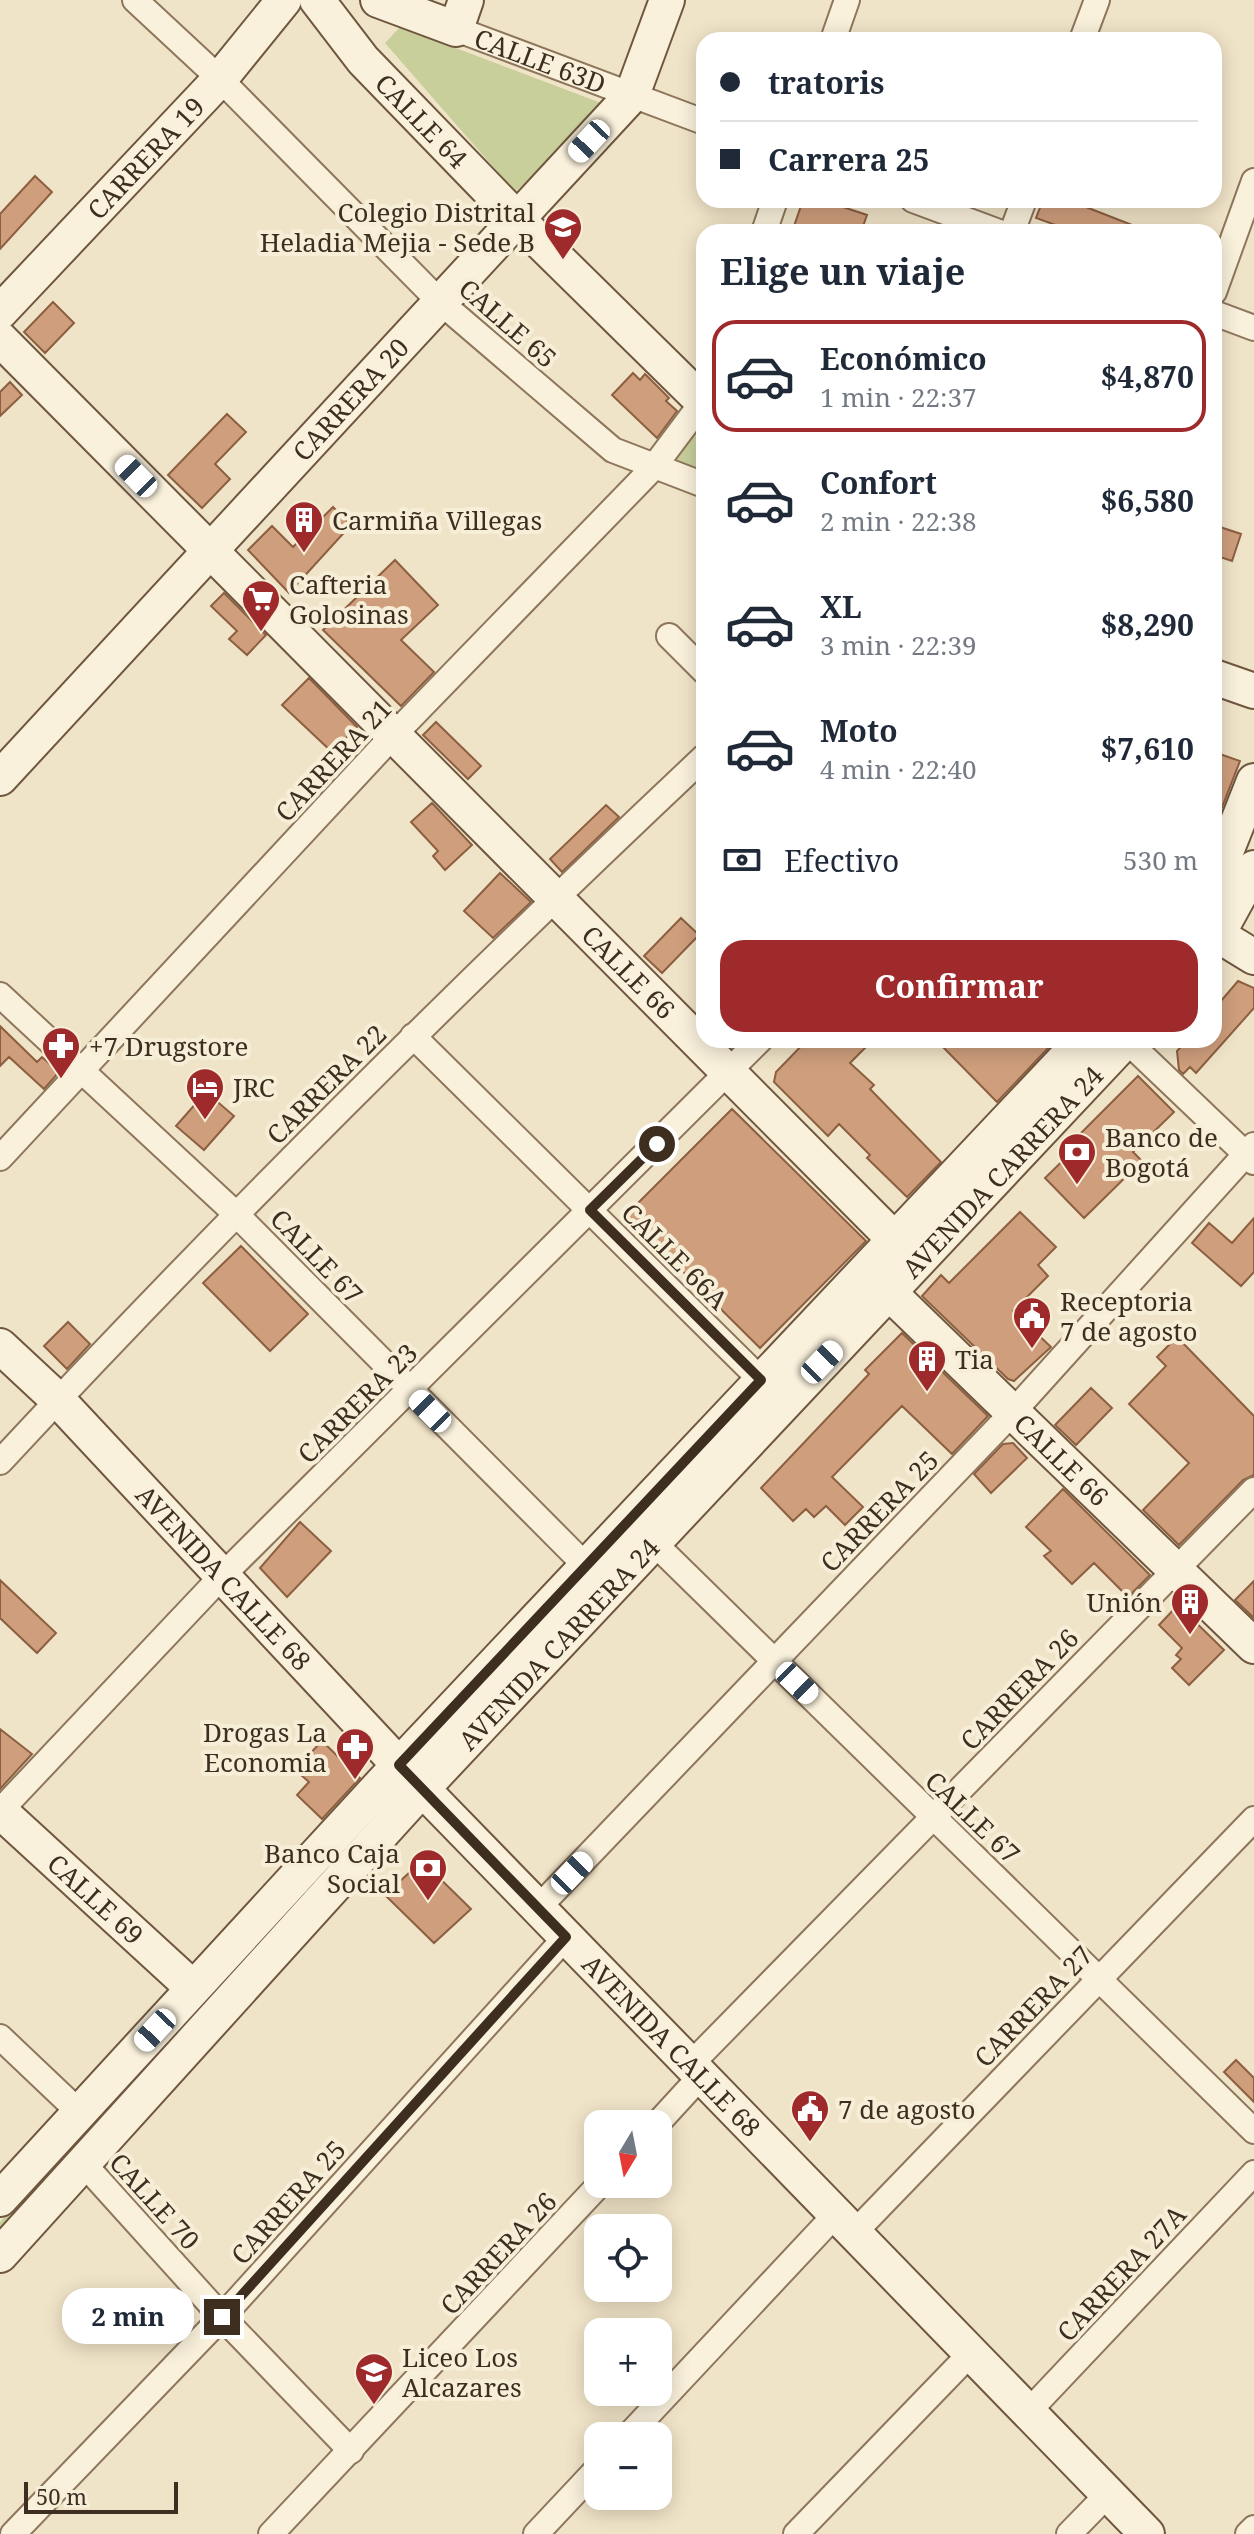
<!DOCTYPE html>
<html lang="es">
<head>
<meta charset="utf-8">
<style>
  body { margin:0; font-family:"Noto Serif",serif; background:#f2f2f3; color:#1f2937; height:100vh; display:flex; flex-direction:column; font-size:30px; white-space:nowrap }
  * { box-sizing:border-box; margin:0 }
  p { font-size:26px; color:#747a83 }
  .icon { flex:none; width:44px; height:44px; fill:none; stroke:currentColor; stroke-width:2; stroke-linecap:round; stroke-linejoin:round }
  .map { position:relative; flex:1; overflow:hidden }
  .details { position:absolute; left:696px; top:224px; width:526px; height:824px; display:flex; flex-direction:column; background:#fff; border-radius:24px; box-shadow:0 4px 20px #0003 }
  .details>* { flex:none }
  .guide { position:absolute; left:696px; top:32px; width:526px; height:176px; border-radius:24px; box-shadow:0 4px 20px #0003; display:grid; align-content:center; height:176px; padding:0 24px; background:#fff }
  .needle { width:52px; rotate:190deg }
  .controls { position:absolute; left:584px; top:2110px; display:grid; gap:16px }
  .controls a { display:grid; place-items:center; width:88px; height:88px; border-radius:16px; background:#fff; box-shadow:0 4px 20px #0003; font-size:40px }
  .scale { position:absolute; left:24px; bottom:20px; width:154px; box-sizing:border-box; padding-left:8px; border:4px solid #3d2e20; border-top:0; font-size:22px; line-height:28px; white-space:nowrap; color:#3d2e20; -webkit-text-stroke:6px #f7eed8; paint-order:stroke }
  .end { position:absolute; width:36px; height:36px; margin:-18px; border:10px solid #3d2e20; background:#fff; box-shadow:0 0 0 4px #fff }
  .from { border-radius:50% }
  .bubble { position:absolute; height:56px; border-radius:24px; background:#fff; box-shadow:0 4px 20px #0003; font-size:26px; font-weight:700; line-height:56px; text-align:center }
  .car { position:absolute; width:24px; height:48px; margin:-24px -12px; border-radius:10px; box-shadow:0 0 6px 2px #0007; background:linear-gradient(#fff 24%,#345 0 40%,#fff 0 76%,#345 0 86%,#fff 0) }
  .guide b { display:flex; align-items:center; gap:28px; height:76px; font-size:30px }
  .guide b+b { border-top:2px solid #e0e1e3 }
  .guide i { width:20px; height:20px; background:#1f2937 }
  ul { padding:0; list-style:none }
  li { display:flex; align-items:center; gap:24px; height:112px; margin:0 16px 12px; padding:0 8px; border:4px solid transparent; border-radius:24px }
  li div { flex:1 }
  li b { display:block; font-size:30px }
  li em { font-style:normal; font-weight:700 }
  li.current { border-color:#9e2a2b }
  li>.icon { width:72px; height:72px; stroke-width:1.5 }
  h2 { padding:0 24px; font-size:36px; line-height:96px }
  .pay { display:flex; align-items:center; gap:20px; height:88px; padding:0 24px; font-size:30px }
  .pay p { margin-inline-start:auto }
  .button { display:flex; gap:16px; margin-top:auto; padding:16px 24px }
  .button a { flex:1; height:92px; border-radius:24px; background:#9e2a2b; color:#fff; font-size:32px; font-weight:700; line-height:92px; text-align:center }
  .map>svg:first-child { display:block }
  .green { fill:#c9cf9b }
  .building { fill:#cf9f7d; stroke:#8d5f41; stroke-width:2 }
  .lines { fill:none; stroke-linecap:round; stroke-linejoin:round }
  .street-casing { stroke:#8d765c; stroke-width:28 }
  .secondary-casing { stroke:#6f573f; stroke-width:38 }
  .street { stroke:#faf1dc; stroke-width:24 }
  .secondary { stroke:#faf1dc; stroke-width:34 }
  .route { stroke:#3d2e20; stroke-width:10 }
  .labels { text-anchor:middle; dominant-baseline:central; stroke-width:8; stroke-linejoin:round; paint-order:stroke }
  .street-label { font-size:26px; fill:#3d2e20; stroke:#f7eed8 }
  .poi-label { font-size:26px; fill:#3d2e20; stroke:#f7eed8; text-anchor:start }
</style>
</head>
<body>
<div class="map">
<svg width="1254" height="2534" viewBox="0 0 1254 2534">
  <rect width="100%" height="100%" fill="#f0e4c8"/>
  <path class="green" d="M400,27l209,79 -94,86 -130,-149z
    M704,423v52l-36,-12z
    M316,1873l8,9 -324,359v-19z"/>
  <path class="building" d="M35,176l17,16 -52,57v-35z
    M803,200h19l45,15 -6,17h-69z
    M1043,200h25l82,32h-75l-39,-14z
    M53,302l21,21 -29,30 -21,-21z
    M633,373l7,7 5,-6 24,24 -3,3 11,10 -20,27 -45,-43z
    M10,382l12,13 -22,21v-24z
    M227,414l19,18 -31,32 15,15 -28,29 -34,-33z
    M333,507l18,18 -62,68 -41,-43 24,-24 21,21z
    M1214,525l27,9 -9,27 -18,-6z
    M395,560l43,45 -37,35 33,32 -33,34 -78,-76z
    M224,593l42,42 -19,20 -18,-16 8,-8 -26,-25z
    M309,678l48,49 -25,25 -50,-47z
    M436,722l45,44 -13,13 -45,-44z
    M1214,752l26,9 -26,67z
    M432,803l40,42 -27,25 -12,-14 5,-5 -27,-29z
    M606,805l13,12 -57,55 -12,-13z
    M500,873l31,29 -38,36 -29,-27z
    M681,918l18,17 -37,38 -18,-17z
    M1238,981l16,7v20l-58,65 -6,-6 -7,7 -4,-4 -2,-19 10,-11h27v-31z
    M0,1026l37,36 5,-5 17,15 -15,17 -35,-32 -9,9z
    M807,1040h66l-23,23 24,22 -4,4 71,73 -34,35 -40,-39 3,-3 -31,-31 -11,12 -54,-54 2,-10z
    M936,1040h109l6,5 -54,57z
    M1138,1076l36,36 -41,40 9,9 -58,57 -39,-40 38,-37 -5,-5z
    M206,1092l28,24 -30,34 -28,-24z
    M732,1109l134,132 -106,107 -134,-133z
    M1020,1212l36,35 -18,18 10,11 -35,35 38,36 -37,34 -6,-2 -86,-83 19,-21 8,8z
    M1254,1218v54l-13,14 -49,-43 17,-20 23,20z
    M241,1246l67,68 -38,37 -67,-68z
    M68,1322l22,22 -23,25 -23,-23z
    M902,1333l86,83 -36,38 -50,-48 -70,71 31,30 -18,18 -19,-19 -12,11 -8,-8 -13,12 -32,-33 108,-114 -4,-4z
    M1177,1337l77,79v59l-11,5 -64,65 -36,-35 46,-47 -60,-59 37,-38 -9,-9z
    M1091,1388l21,20 -36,37 -21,-20z
    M1013,1443l14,15 -36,35 -17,-19 29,-30z
    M1063,1489l87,86 -22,22 -34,-34 -22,21 -28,-28 7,-5 -25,-24z
    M300,1522l31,29 -44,46 -27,-29z
    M0,1580l56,53 -19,20 -37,-35z
    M1254,1581v37l-19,-18z
    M1178,1605l46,45 -35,35 -17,-17 9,-9 -5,-4 6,-7 -23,-23z
    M0,1729l32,25 -32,35z
    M322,1741l38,37 -38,41 -25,-24 12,-13 -8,-7 7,-7 -6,-6z
    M422,1861l49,48 -37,34 -49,-48z
    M1236,2060l18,18v24l-30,-30z"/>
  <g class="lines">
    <g class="street-casing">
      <g id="street">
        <path d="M135,0l85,79 219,222 174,149 91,35"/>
        <path id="s1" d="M456,29l248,93"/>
        <path d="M833,40l14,-40"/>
        <path d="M1082,40l15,-40"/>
        <path d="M913,200l86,32"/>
        <path d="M764,232l11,-32"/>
        <path d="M1012,232l12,-32"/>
        <path d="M1214,292l40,-111"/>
        <path d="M1214,313l40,15"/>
        <path d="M669,636l35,35"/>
        <path d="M0,995l236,219 350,352"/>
        <path d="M413,1036l348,344"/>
        <path d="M1126,1040l128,122"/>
        <path d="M0,1158l388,-417 265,-273 51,-68"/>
        <path d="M0,1462c226,-243 462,-477 704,-705"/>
        <path d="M654,1543l600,588"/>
        <path d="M0,1811l222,-235 538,-536"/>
        <path d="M538,1908l475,-496 241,-267"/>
        <path d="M0,2037l79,75"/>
        <path d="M690,2065l564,-575"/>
        <path d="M657,2124l44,-48"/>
        <path d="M83,2163l139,154 129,134"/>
        <path d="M854,2233l400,-414"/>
        <path d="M1028,2412l226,-239"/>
        <path d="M628,2436l208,-222"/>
        <path d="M13,2534l209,-217 344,-380"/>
        <path d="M271,2534l329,-350"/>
        <path d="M536,2534l62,-66"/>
        <path d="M796,2534l175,-181"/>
        <path d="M1069,2534l39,-40"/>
        <path d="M1248,2534l6,-6"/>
      </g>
    </g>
    <g class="secondary-casing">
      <g id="secondary">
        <path id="s2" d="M317,0l46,60 154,159 187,184"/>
        <path d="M378,0l78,29 10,-29"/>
        <path id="s3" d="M0,312l220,-233 64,-79"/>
        <path id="s4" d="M0,339l894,900"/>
        <path d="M1214,677l40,14"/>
        <path id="s5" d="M0,778l632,-683 35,-95"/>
        <path d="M1214,882l40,-101"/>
        <path d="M1218,935l36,22"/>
        <path d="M1214,941l40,-73"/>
        <path id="s6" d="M872,1276l382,370"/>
        <path id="s7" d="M0,1346l58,54 341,365 748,769"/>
        <path id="s8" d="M0,1811l193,177"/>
        <path d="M0,2199l399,-434 684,-725"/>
        <path id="s9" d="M0,2255l422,-466 704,-749"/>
      </g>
    </g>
    <use href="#street" class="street"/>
    <use href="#secondary" class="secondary"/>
  </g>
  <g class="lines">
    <path class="route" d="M222,2317l344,-380 -167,-172 362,-385 -171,-170 67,-66"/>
  </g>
  <defs>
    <g id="school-pin" transform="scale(2)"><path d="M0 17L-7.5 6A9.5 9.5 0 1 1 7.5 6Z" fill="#9e2a2b" stroke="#f7eed8"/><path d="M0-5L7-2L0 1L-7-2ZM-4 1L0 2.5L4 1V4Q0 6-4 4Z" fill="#fff"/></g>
    <g id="building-pin" transform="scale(2)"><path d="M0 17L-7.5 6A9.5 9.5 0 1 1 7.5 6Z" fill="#9e2a2b" stroke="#f7eed8"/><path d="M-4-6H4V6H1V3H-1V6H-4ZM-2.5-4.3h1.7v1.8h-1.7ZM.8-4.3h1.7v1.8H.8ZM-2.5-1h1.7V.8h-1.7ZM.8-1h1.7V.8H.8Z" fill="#fff"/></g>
    <g id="supermarket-pin" transform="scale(2)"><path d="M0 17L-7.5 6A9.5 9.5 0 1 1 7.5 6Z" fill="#9e2a2b" stroke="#f7eed8"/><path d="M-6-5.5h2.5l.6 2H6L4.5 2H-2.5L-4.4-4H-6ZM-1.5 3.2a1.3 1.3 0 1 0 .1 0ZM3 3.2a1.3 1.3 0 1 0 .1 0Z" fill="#fff"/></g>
    <g id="pharmacy-pin" transform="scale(2)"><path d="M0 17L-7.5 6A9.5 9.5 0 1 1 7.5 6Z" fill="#9e2a2b" stroke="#f7eed8"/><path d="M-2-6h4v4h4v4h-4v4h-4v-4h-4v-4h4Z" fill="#fff"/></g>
    <g id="hotel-pin" transform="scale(2)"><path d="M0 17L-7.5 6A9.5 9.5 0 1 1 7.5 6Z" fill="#9e2a2b" stroke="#f7eed8"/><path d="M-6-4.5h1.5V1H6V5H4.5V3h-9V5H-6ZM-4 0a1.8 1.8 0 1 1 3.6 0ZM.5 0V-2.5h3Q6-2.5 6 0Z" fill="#fff"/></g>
    <g id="bank-pin" transform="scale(2)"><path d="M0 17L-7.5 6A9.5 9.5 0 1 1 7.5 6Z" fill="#9e2a2b" stroke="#f7eed8"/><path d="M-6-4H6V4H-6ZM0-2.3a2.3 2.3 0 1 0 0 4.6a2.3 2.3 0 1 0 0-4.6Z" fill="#fff"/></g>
    <g id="civic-pin" transform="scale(2)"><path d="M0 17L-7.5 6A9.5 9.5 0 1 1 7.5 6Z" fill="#9e2a2b" stroke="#f7eed8"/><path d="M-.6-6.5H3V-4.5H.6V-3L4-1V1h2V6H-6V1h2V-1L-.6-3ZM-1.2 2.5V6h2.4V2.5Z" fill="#fff"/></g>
  </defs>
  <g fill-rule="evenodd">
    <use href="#school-pin" x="563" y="227"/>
    <use href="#building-pin" x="304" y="520"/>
    <use href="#supermarket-pin" x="261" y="599"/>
    <use href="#pharmacy-pin" x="61" y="1046"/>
    <use href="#hotel-pin" x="205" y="1087"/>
    <use href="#bank-pin" x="1077" y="1152"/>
    <use href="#civic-pin" x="1032" y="1316"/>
    <use href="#building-pin" x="927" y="1359"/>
    <use href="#building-pin" x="1190" y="1602"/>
    <use href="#pharmacy-pin" x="355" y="1747"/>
    <use href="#bank-pin" x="428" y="1868"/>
    <use href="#civic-pin" x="810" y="2109"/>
    <use href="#school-pin" x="374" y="2372"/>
  </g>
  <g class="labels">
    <g class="street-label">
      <text stroke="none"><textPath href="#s1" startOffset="90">CALLE 63D</textPath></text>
      <text stroke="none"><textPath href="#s2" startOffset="160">CALLE 64</textPath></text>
      <text stroke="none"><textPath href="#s3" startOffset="212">CARRERA 19</textPath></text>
      <text transform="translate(508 323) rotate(41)">CALLE 65</text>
      <text stroke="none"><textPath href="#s5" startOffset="516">CARRERA 20</textPath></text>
      <text transform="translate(333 760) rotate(-47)">CARRERA 21</text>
      <text stroke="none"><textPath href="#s4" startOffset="892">CALLE 66</textPath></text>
      <text transform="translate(326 1084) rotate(-45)">CARRERA 22</text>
      <text stroke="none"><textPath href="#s9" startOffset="1476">AVENIDA CARRERA 24</textPath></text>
      <text transform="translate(317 1256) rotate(46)">CALLE 67</text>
      <text transform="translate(675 1256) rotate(45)">CALLE 66A</text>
      <text transform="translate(357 1403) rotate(-45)">CARRERA 23</text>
      <text stroke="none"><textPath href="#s6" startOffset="264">CALLE 66</textPath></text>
      <text transform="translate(879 1511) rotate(-46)">CARRERA 25</text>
      <text stroke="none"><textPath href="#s7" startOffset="322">AVENIDA CALLE 68</textPath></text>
      <text stroke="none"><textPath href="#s9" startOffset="828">AVENIDA CARRERA 24</textPath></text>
      <text transform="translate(1019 1689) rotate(-46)">CARRERA 26</text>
      <text transform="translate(973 1817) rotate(44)">CALLE 67</text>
      <text stroke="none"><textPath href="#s8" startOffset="130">CALLE 69</textPath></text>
      <text transform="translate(1033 2006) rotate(-46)">CARRERA 27</text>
      <text stroke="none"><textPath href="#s7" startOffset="970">AVENIDA CALLE 68</textPath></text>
      <text transform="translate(155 2201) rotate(48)">CALLE 70</text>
      <text transform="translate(288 2202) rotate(-48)">CARRERA 25</text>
      <text transform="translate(498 2253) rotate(-47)">CARRERA 26</text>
      <text transform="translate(1121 2273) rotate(-47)">CARRERA 27A</text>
    </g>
    <g class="poi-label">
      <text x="535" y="212" text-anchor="end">Colegio Distrital<tspan x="535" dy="30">Heladia Mejia - Sede B</tspan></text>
      <text x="332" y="520">Carmiña Villegas</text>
      <text x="289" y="584">Cafteria<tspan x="289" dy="30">Golosinas</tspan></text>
      <text x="89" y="1046">+7 Drugstore</text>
      <text x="233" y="1087">JRC</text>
      <text x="1105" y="1137">Banco de<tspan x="1105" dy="30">Bogotá</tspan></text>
      <text x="1060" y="1301">Receptoria<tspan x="1060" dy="30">7 de agosto</tspan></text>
      <text x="955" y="1359">Tia</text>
      <text x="1162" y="1602" text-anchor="end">Unión</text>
      <text x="327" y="1732" text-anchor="end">Drogas La<tspan x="327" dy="30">Economia</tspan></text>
      <text x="400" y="1853" text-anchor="end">Banco Caja<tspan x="400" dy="30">Social</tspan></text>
      <text x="838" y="2109">7 de agosto</text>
      <text x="402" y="2357">Liceo Los<tspan x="402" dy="30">Alcazares</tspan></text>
    </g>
  </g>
</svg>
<div class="controls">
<a><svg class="needle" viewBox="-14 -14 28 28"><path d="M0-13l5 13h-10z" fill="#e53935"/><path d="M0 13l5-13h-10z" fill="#747a83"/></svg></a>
<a><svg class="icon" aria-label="locate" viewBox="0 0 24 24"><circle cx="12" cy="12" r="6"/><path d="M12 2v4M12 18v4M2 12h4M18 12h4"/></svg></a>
<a>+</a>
<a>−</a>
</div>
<div class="scale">50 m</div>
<i class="end from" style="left:657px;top:1144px"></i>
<i class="end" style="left:222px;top:2317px"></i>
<div class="bubble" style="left:62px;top:2288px;width:132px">2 min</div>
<i class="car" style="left:589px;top:141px;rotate:223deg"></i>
<i class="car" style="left:136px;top:476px;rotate:315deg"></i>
<i class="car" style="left:822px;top:1362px;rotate:44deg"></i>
<i class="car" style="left:430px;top:1411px;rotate:315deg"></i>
<i class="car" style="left:797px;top:1683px;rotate:134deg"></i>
<i class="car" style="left:572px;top:1873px;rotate:44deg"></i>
<i class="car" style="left:155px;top:2030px;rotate:223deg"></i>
<div class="guide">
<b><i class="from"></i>tratoris</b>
<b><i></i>Carrera 25</b>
</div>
<section class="details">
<h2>Elige un viaje</h2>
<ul>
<li class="current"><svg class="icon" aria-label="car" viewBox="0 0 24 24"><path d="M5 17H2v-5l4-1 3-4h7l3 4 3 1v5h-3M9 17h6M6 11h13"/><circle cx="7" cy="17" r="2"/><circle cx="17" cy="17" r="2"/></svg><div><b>Económico</b><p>1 min · 22:37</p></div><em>$4,870</em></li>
<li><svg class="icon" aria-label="car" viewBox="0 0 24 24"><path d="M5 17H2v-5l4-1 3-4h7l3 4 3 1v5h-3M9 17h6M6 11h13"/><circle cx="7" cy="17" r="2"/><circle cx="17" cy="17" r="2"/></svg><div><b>Confort</b><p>2 min · 22:38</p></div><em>$6,580</em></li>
<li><svg class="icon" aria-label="car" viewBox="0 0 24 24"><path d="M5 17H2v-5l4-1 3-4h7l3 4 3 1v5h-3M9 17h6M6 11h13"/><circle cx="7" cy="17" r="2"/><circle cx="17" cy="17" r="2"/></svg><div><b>XL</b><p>3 min · 22:39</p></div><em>$8,290</em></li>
<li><svg class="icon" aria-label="car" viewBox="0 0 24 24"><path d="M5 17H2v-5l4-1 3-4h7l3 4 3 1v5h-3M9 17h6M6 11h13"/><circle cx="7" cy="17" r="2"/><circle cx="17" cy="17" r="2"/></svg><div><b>Moto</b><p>4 min · 22:40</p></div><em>$7,610</em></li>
</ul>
<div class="pay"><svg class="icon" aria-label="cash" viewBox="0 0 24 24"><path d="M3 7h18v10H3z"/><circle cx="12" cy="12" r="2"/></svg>Efectivo<p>530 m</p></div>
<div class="button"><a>Confirmar</a></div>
</section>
</div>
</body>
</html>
